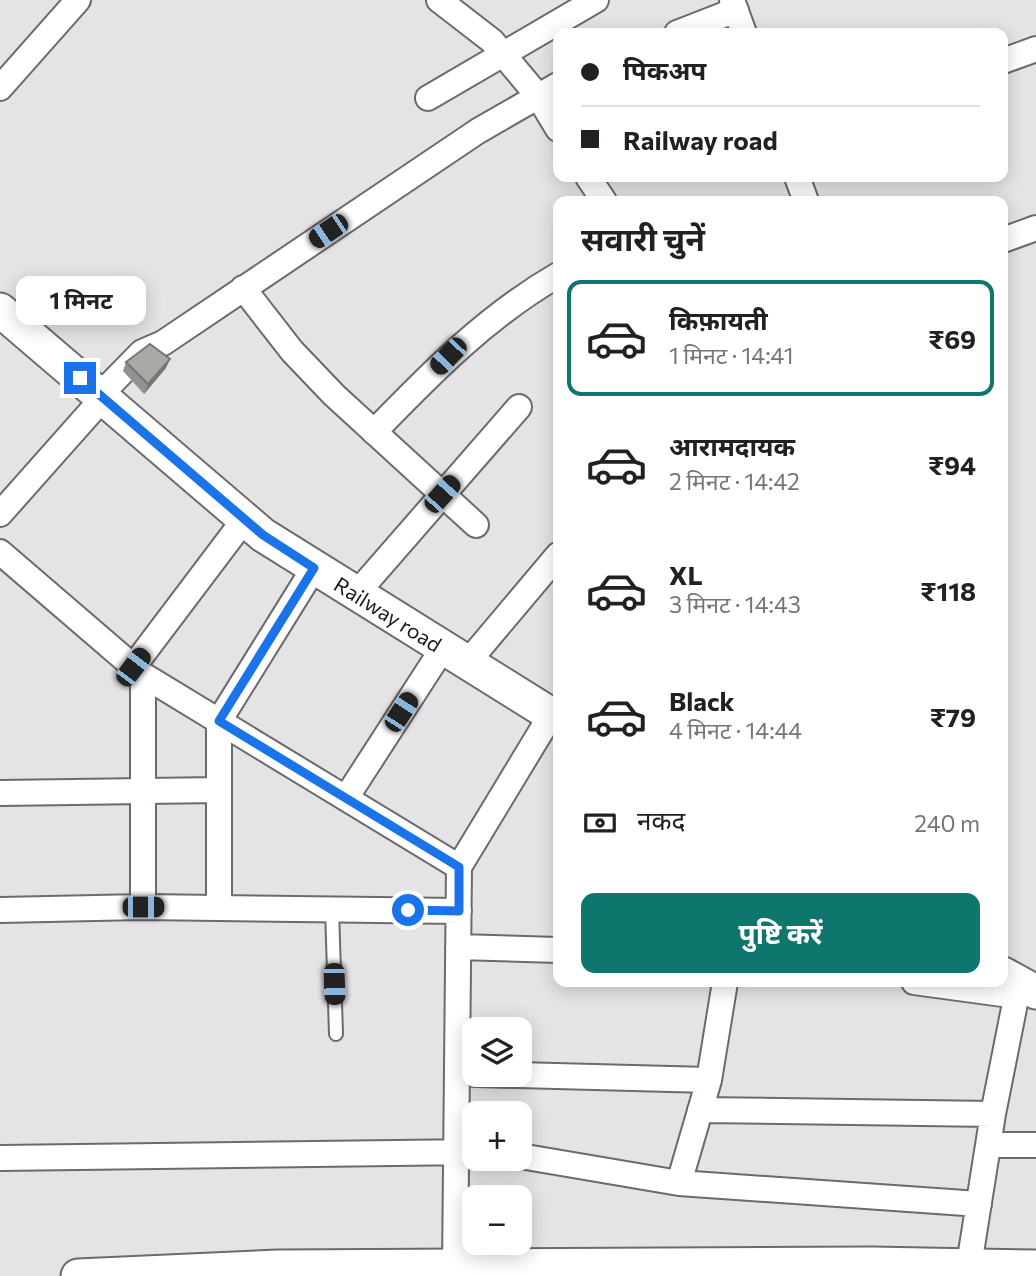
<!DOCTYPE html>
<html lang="hi">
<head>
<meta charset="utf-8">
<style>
  body { margin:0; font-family:Commissioner,"Noto Sans Devanagari",sans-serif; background:#f6f6f6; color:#202124; height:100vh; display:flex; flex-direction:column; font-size:26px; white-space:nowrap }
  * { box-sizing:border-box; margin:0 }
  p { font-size:23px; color:#757577 }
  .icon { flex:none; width:38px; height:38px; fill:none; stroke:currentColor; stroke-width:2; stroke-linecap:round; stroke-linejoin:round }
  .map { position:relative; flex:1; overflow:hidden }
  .panel { position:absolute; left:553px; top:196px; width:455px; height:791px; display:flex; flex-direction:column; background:#fff; border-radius:14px; box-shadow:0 4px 18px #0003 }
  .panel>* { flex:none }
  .top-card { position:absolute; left:553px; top:28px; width:455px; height:154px; border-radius:14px; box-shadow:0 4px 18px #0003; display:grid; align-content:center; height:154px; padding:0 28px; background:#fff }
  .buttons { position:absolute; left:462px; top:1017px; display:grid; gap:14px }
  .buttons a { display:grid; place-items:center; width:70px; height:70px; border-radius:14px; background:#fff; box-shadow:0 4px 18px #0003; font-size:35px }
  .end { position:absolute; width:32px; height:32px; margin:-16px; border:9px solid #1a73e8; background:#fff; box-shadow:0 0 0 4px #fff }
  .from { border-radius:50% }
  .bubble { position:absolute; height:49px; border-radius:14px; background:#fff; box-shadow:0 4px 18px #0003; font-size:23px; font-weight:700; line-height:49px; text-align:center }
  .car { position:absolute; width:21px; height:42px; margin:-21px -10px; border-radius:9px; box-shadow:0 0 5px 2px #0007; background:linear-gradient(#222 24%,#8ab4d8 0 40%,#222 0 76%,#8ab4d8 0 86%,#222 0) }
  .top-card b { display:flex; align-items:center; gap:24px; height:66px; font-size:26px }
  .top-card b+b { border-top:2px solid #e0e0e0 }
  .top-card i { width:18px; height:18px; background:#202124 }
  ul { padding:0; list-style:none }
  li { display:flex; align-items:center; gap:21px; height:116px; margin:0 14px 10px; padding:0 14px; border:4px solid transparent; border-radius:14px }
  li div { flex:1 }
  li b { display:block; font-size:26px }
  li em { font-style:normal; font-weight:700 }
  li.current { border-color:#0f766e }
  li>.icon { width:63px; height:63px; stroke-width:1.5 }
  h2 { padding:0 28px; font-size:32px; line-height:84px }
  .pay { display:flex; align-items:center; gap:18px; height:77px; padding:0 28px; font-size:26px }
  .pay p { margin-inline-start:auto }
  .button { display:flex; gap:14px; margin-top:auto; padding:14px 28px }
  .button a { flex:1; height:80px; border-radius:14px; background:#0f766e; color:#fff; font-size:28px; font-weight:700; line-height:80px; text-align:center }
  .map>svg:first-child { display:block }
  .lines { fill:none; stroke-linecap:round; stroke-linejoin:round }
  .lane-casing { stroke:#6b6a6c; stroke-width:16 }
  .street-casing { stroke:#6b6a6c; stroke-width:28 }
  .secondary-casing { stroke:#6b6a6c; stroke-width:37 }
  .lane { stroke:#fff; stroke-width:12 }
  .street { stroke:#fff; stroke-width:24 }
  .secondary { stroke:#fff; stroke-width:33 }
  .wall { fill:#92918f }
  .shaded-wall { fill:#777674 }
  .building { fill:#aaa9a6; stroke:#777674; stroke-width:2 }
  .route { stroke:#1a73e8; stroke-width:9 }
  .labels { text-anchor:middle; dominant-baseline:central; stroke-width:5; stroke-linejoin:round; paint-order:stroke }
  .street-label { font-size:21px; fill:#1a191a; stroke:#f2f0f3 }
</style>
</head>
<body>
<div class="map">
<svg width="1036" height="1276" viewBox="0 0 1036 1276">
  <rect width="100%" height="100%" fill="#e5e3e5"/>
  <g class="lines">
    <g class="lane-casing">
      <path id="lane" d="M332,909l4,125"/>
    </g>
    <g class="street-casing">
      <path id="street" d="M439,0l53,41 46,55 20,33
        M732,0l12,33
        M677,33l59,-23
        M1003,61l33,-12
        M0,88l78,-88
        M428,98l168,-98
        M588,177l16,24
        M797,177l9,24
        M1003,240l33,-12
        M243,288l49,63 42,44 142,130
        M100,395l42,-43 21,-9 315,-212 80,-46
        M374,432c57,-59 113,-116 184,-157
        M0,514l103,-116
        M0,552l143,123 316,192
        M356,594l163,-187
        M467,663l91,-108
        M133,667l111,-147
        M0,793l219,-3
        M346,798l97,-150
        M143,907v-232
        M219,907v-186l95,-153
        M0,910l143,-3 316,4
        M458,947l100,3
        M914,982l103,14
        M475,1074l234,6
        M700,1110l293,4
        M989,1145h47
        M520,1156l159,27 300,21
        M0,1158l474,-6
        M679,1183l30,-103 16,-98
        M969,1265l24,-151 26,-131
        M455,1268l4,-401 92,-152"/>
    </g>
    <g class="secondary-casing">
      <g id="secondary">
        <path id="s1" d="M0,310l263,225 295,184"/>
        <path d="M1003,974l33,18"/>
        <path d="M78,1276l200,-9 594,-3 164,3"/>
      </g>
    </g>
    <use href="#lane" class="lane"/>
    <use href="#street" class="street"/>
    <use href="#secondary" class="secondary"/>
  </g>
  <path class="wall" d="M126,362l40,6 -22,26 -21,-23z"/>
  <path class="shaded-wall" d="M170,359l-4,9 -22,26 4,-10z"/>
  <path class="building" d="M150,344l20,15 -22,25 -22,-22z"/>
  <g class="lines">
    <path class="route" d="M80,378l183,157 51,33 -95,153 240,146v44l-51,-1"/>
  </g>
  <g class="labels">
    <g class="street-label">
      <text stroke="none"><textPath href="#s1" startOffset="494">Railway road</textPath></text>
    </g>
  </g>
</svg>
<div class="buttons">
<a><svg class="icon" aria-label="layers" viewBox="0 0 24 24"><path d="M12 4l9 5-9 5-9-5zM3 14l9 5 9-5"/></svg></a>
<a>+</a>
<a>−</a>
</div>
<i class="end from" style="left:408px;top:910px"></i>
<i class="end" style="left:80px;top:378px"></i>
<div class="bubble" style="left:16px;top:276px;width:130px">1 मिनट</div>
<i class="car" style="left:328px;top:231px;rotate:236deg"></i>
<i class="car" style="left:448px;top:356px;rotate:224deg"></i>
<i class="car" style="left:442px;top:494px;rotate:42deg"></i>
<i class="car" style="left:133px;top:667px;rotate:37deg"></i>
<i class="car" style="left:401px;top:712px;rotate:33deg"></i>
<i class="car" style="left:143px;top:907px;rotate:90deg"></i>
<i class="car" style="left:334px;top:984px;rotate:178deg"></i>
<div class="top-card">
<b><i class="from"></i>पिकअप</b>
<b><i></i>Railway road</b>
</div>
<section class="panel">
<h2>सवारी चुनें</h2>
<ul>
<li class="current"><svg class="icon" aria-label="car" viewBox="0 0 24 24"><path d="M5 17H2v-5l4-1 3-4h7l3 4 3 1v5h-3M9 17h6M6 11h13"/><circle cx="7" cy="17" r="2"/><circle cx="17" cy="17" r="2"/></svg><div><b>किफ़ायती</b><p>1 मिनट · 14:41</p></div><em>₹69</em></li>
<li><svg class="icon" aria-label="car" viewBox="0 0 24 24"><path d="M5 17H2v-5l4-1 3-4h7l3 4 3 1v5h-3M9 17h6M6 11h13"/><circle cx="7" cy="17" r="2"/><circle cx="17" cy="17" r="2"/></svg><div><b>आरामदायक</b><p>2 मिनट · 14:42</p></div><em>₹94</em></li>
<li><svg class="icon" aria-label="car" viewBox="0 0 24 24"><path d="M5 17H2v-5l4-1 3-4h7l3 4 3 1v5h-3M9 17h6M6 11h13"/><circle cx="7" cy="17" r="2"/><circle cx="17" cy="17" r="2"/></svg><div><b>XL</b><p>3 मिनट · 14:43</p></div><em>₹118</em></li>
<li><svg class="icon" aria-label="car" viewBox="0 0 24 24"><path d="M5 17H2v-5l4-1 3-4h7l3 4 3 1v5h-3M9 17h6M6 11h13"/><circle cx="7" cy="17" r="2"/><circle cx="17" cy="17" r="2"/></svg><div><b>Black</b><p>4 मिनट · 14:44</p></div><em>₹79</em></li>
</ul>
<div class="pay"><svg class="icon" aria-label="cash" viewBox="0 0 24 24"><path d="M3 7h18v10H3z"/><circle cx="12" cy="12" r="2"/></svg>नकद<p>240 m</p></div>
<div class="button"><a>पुष्टि करें</a></div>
</section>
</div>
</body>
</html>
